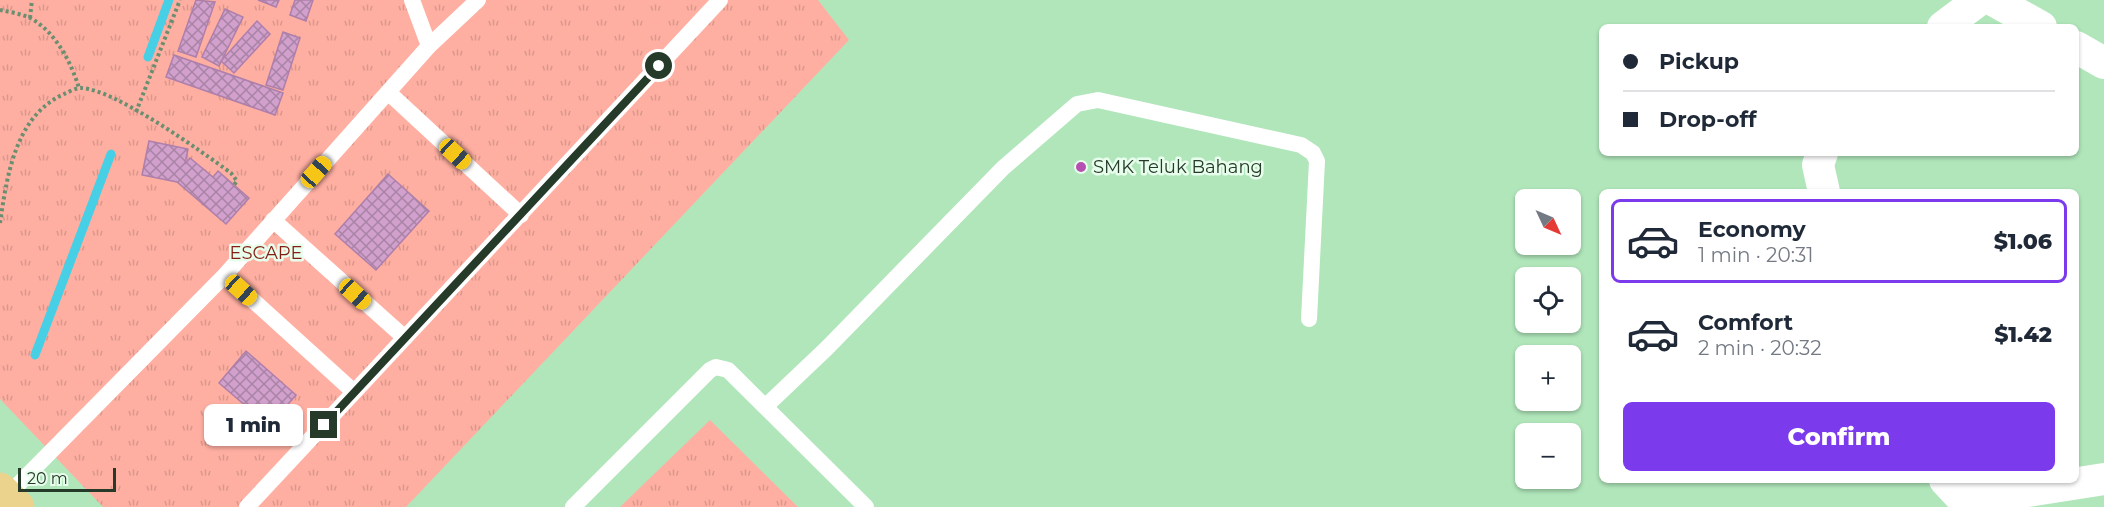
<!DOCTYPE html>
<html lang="en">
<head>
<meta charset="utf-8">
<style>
  body { margin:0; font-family:Montserrat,sans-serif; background:#f6f6f7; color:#1f2937; height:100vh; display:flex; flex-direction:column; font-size:22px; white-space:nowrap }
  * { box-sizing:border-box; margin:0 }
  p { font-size:20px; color:#747a83 }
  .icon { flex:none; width:33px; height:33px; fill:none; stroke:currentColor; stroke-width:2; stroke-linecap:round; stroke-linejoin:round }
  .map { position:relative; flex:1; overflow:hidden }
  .details { position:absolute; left:1599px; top:189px; width:480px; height:294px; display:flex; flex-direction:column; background:#fff; border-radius:9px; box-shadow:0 2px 4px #0004 }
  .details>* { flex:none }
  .banner { position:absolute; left:1599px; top:24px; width:480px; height:132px; border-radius:9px; box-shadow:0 2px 4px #0004; display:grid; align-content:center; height:132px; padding:0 24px; background:#fff }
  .needle { width:39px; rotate:134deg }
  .controls { position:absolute; left:1515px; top:189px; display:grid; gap:12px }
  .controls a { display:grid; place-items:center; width:66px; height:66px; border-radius:9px; background:#fff; box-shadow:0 2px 4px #0004; font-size:30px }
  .scale { position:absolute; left:18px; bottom:15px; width:98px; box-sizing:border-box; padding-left:6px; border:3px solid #253a29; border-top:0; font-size:16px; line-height:21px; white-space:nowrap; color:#253a29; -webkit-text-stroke:4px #e8feec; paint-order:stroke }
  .end { position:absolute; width:27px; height:27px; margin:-14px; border:8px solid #253a29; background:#fff; box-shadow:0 0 0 3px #fff }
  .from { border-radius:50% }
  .bubble { position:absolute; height:42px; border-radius:9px; background:#fff; box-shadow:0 2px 4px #0004; font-size:20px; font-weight:800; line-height:42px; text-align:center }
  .car { position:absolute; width:18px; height:36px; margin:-18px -9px; border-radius:8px; box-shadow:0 0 4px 2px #0007; background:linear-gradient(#f5c518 24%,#345 0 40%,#f5c518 0 76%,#345 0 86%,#f5c518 0) }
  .banner b { display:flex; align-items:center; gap:21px; height:57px; font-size:22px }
  .banner b+b { border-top:2px solid #e0e1e3 }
  .banner i { width:15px; height:15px; background:#1f2937 }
  ul { padding:10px 0 0; list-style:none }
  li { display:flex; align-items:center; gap:18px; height:84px; margin:0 12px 9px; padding:0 12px; border:3px solid transparent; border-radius:9px }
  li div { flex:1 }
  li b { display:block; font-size:22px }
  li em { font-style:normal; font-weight:800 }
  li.active { border-color:#7c3aed }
  li>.icon { width:54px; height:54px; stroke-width:1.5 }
  .primary-button { display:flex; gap:12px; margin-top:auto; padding:12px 24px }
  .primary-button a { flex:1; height:69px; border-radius:9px; background:#7c3aed; color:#fff; font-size:24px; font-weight:800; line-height:69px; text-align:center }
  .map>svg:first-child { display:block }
  .grass { fill:url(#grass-tufts) }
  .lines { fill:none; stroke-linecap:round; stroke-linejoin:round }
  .stream { stroke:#47d0e5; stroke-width:9 }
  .building { fill:url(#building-cross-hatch); stroke:#ae7faa; stroke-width:1.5 }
  .path { stroke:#698e70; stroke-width:4; stroke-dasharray:3 3; stroke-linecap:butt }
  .lane { stroke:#fff; stroke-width:16 }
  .street { stroke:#fff; stroke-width:32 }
  .primary { stroke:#ebd38e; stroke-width:33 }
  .route { stroke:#253a29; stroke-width:8 }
  .poi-dot { fill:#b74fb2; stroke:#e8feec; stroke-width:2 }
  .labels { text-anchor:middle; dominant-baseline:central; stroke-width:5; stroke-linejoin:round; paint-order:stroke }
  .poi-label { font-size:18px; fill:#253a29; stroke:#e8feec; text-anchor:start }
  .park-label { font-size:18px; fill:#861d13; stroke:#e8feec }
</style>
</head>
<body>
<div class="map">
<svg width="2104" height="507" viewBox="0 0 2104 507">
  <defs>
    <pattern id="grass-tufts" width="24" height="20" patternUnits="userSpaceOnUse" patternTransform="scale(1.5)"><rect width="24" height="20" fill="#ffafa2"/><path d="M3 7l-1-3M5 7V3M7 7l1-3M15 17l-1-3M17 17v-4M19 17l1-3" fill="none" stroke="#da978c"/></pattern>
    <pattern id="building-cross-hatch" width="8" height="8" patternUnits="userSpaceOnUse" patternTransform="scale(1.5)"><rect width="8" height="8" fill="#d1a0cc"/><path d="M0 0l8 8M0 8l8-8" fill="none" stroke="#a983a6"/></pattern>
  </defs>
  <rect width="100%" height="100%" fill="#b0e6ba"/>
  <path class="grass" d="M0,0h818l31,40 -443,467h-303l-103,-108z
    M710,420l88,87h-178z"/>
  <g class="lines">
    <path class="stream" d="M148,57l21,-57
      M35,355l76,-201"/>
  </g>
  <path class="building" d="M196,0l19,2 -19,55 -18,-6z
    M258,0h21l-3,7z
    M295,0h18l-7,21 -16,-6z
    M225,9l18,8 -24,49 -17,-9z
    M257,21l13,13 -36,39 -13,-12z
    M283,32l17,6 -17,52 -17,-5z
    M174,55l109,38 -8,22 -109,-38z
    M149,141l39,8 -3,15 5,-6 23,19 5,-6 31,27 -23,26 -49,-42 -35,-7z
    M388,174l41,37 -53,59 -41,-36z
    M246,351l50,44 -27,31 -50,-43z"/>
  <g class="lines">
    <path class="path" d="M0,10c10,2 23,4 32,9 24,14 39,43 47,69
      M30,18l2,-18
      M136,112l44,-112
      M0,223c7,-47 15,-107 64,-129 5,-2 11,-6 17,-6 34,1 121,64 150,85l6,8 -3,4"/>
    <path class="lane" d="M412,0l17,46
      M389,93l132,122
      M273,220l132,118
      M225,275l129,117
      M766,406l61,-58 176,-180 74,-64 21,-4 203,45 12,8 4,8 -8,158
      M4,499l221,-224 204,-229 49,-46
      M247,507l473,-507
      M573,507l137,-137 6,-3 12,3 138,137"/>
    <path class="street" d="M1993,0l48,27
      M1943,27l36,-27
      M2076,47l28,16
      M1822,153l-4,12 6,27
      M1945,480l14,15 17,4 128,-20"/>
    <path class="primary" d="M0,489l18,18"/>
  </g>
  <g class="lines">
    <path class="route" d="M324,425l335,-359"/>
  </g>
  <circle class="poi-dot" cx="1081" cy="167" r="6"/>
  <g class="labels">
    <g class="poi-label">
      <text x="1093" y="167">SMK Teluk Bahang</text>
    </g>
    <g class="park-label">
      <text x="266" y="253">ESCAPE</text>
    </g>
  </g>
</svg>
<div class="controls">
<a><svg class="needle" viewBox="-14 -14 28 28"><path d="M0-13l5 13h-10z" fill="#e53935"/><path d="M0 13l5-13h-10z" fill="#747a83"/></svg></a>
<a><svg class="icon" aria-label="locate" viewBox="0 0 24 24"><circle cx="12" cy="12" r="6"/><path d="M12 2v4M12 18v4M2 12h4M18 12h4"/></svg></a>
<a>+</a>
<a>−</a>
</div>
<div class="scale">20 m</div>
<i class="end from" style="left:659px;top:66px"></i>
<i class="end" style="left:324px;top:425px"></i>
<div class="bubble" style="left:204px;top:404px;width:99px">1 min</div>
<i class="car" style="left:455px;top:154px;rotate:133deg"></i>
<i class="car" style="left:316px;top:172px;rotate:42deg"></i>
<i class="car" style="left:241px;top:290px;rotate:132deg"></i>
<i class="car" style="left:355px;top:294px;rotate:132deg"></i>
<div class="banner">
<b><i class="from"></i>Pickup</b>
<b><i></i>Drop-off</b>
</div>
<section class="details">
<ul>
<li class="active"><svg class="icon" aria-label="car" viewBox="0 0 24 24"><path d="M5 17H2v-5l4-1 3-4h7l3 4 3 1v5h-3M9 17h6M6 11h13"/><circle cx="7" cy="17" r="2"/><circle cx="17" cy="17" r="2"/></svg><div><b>Economy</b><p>1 min · 20:31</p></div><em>$1.06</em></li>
<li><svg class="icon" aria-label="car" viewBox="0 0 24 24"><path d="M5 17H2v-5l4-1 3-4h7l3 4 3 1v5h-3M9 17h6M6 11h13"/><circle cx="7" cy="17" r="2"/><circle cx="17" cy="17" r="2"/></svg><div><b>Comfort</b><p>2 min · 20:32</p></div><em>$1.42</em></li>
</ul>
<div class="primary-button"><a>Confirm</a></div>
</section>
</div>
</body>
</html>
